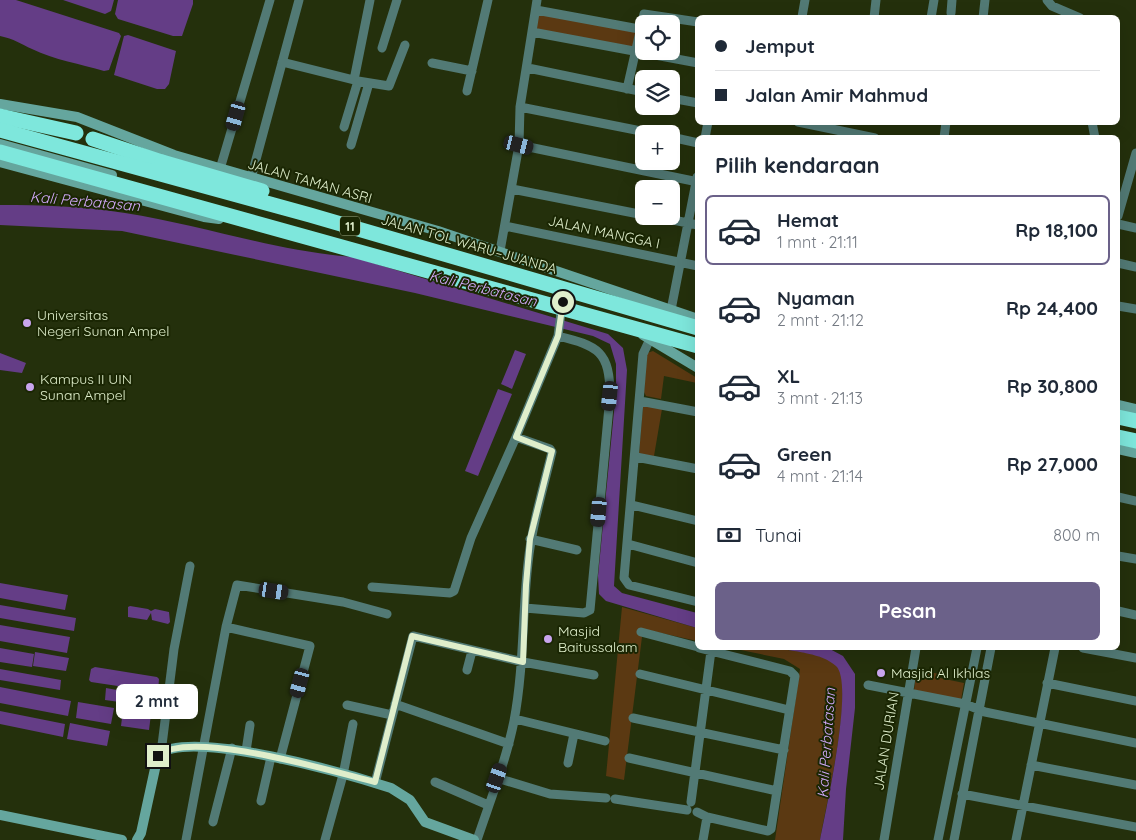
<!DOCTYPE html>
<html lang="id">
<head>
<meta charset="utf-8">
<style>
  body { margin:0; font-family:Quicksand,sans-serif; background:#f2f2f3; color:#1f2937; height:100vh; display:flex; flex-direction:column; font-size:19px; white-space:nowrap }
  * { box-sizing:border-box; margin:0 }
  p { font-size:16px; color:#747a83 }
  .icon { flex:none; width:28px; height:28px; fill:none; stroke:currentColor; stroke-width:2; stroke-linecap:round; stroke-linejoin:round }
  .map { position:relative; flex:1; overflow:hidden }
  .side { position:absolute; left:695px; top:135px; width:425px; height:515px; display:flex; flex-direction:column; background:#fff; border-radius:8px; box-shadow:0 5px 20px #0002 }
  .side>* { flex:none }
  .banner { position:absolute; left:695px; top:15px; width:425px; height:110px; border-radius:8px; box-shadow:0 5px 20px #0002; display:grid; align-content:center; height:110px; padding:0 20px; background:#fff }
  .controls { position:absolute; left:635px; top:15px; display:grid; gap:10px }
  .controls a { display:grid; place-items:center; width:45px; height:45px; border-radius:8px; background:#fff; box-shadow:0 5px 20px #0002; font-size:25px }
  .end { position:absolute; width:22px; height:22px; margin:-11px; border:6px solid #dfeecb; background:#111; box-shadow:0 0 0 2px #111 }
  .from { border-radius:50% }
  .bubble { position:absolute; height:35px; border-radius:8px; background:#fff; box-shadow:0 5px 20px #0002; font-size:16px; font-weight:800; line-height:35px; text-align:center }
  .car { position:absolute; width:15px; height:30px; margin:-15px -8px; border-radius:6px; box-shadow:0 0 4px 1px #0007; background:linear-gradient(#222 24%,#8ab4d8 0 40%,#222 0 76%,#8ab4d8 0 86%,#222 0) }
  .banner b { display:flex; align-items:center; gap:18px; height:48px; font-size:19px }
  .banner b+b { border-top:1px solid #e0e1e3 }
  .banner i { width:12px; height:12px; background:#1f2937 }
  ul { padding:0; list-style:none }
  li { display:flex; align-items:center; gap:15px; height:70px; margin:0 10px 8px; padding:0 10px; border:2px solid transparent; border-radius:8px }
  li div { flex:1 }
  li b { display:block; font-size:19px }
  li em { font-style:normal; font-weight:800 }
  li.selected { border-color:#6b6189 }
  li>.icon { width:45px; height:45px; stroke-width:1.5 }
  h2 { padding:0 20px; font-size:22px; line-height:60px }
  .pay { display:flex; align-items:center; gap:12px; height:55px; padding:0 20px; font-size:19px }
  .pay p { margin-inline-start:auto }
  .primary-button { display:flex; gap:10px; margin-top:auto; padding:10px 20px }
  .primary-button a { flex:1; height:58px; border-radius:8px; background:#6b6189; color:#fff; font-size:20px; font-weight:800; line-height:58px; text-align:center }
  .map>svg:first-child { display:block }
  .green { fill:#5b3912 }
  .water { fill:#643d86 }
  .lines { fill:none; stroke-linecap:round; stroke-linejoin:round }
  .street { stroke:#527a75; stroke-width:9 }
  .secondary { stroke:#65a69e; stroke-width:10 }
  .highway { stroke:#7ee7dc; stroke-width:15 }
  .highway-bridge { stroke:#7ee7dc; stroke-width:15 }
  .route { stroke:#dfeecb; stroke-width:6 }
  .poi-dot { fill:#c9a5ee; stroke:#1a2603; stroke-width:2 }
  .labels { text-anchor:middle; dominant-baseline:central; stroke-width:4; stroke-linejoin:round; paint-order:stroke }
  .shield { fill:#1a2603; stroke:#a4b28f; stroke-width:1 }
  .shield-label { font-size:12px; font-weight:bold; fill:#dfeecb }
  .street-label { font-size:14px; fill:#dfeecb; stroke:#1a2603 }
  .poi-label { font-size:14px; fill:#dfeecb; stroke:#1a2603; text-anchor:start }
  .water-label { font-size:15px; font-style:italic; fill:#d3aafc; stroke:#1a2603 }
</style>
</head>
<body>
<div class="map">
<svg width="1136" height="840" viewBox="0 0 1136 840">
  <rect width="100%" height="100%" fill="#24300c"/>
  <path class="green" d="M536,10l103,19 -4,22 -103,-19z
    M653,351l44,27v5l-33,-7 -3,23 -15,-3 -2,-4 3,-39z
    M643,405l19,4 -8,47 -15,-2z
    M622,607l75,21v13l-54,-12 -19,151 -18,-4z
    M731,648c23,0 91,-1 107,19 16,21 -13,143 -18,173h-45l25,-171 -16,-10z
    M917,670l23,4v4l24,5 -3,17 -47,-10z"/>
  <path class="water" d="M0,0h16l103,33 2,3 -12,34 -5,1c-23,-7 -50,-11 -72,-22 -11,-5 -18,-10 -32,-13z
    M63,0h51l-3,11 -6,3z
    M118,0h75v4l-11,32h-9l-55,-17 -3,-5z
    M124,36l4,-1 48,16 -7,33 -4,5h-8l-43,-14z
    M0,205c42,0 83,1 125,8 77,12 150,38 228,44l255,77 15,14 4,22 -13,216 8,7 75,20v15l-91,-27 -7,-7 -1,-18 18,-185v-27l-6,-20 -17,-8 -178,-43 -293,-62 -122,-6z
    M515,350l11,4 -14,35 -11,-5z
    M0,353l26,10 -4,10 -22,-3z
    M498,389l14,5 -34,82 -13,-5z
    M0,583l68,12 -3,15 -65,-12z
    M0,605l76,13 -2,13 -74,-13z
    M130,606l18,3 3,2 4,-2 14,3 1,10 -2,2 -16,-4 -1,-7 -4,7 -19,-3v-10z
    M0,625l70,12 -3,16 -67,-12z
    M0,648l34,6 -2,13 -32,-5z
    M778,648h50l15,8 12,18v34l-9,81 -3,51h-23c5,-27 35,-157 16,-174 -14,-13 -41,-14 -58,-18z
    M35,652l34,6 -3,13 -33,-5z
    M95,667l62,10 2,2 -1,13 -67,-10 -2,-2 2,-11z
    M0,669l61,11 -1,10 -60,-10z
    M0,687l71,14 -3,15 -68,-13z
    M106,688l44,8 -1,10 -44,-6z
    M78,702l36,6 -3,16 -35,-6z
    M123,710l28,4 -2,16 -28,-4z
    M0,711l65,13 -2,13 -63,-13z
    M70,723l40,8 -3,15 -40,-7z"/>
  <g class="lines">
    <path class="street" d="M1047,0l5,6 28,12
      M536,10l103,19
      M951,13l1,-13
      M802,17l3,-17
      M874,18l2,-18
      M931,18l3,-18
      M983,18l2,-18
      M532,32l166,31
      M382,48l15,-48
      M282,62l76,19 31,5 16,-41
      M432,63l40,8
      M528,68l116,24
      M354,80l16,-80
      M627,89l17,-75 54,8
      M467,91l21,-91
      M671,98l27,5
      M520,107l136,27
      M798,122l77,16
      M1092,122l3,16
      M344,127l14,-46
      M671,137l27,6
      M705,138l3,-16
      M944,138l2,-16
      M351,145l18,-62
      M519,145l179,37
      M220,169l50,-169
      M251,178l48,-178
      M512,189l132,26
      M653,216l45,9
      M1118,216l18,-63
      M1118,224l18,4
      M505,226l193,40
      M500,251l19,-106 1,-38 17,-107
      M1118,263l18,4
      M1118,306l18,3
      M671,310l26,-133
      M650,339l-7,15 -19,224 5,7 69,17
      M640,401l58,11
      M636,457l62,12
      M1118,497l18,4
      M632,505l66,16
      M530,539l47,11
      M628,544l70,19
      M1118,556l18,3
      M372,587l78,6 4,-2 17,-53 45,-101 42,-101 4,-31
      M525,608l59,5 6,-3 20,-214c0,-45 -12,-50 -52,-60
      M1118,611l18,4
      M226,627l84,19 -30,113
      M641,632l57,15
      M1083,648l53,10
      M467,670l5,-19
      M640,674l149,36
      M1047,683l89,18
      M868,685l97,19 20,8 151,31
      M395,704l114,40
      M347,705l45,10
      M633,718l151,32
      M515,719l90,22
      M246,751l4,-26
      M161,753l13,-104 16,-83
      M629,758l148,33
      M568,763l6,-29
      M1031,765l105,20
      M497,778l53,16 56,4
      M435,782l53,23
      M375,783l38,-147 110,26 71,13
      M962,794l174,33
      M615,799l72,11
      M261,801l10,-44
      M691,802l20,-151
      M697,812l10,5 61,14 3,-2 24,-153 -5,-5 -91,-23
      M213,822l19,-74
      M186,840l40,-213 11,-42 106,17 44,12
      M325,840l18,-65 10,-51
      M477,840c13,-39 29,-79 37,-119 10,-53 8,-105 14,-158 4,-38 15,-74 24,-111l-2,-3 -34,-12
      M703,840l4,-23
      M884,840l32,-192
      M938,840l39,-192
      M954,840l37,-192
      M1016,840l39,-192"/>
    <path class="secondary" d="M0,104l77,13 97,38 264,76 260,88
      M0,144l112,31
      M0,162l204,55 15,2
      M643,335l55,33
      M1118,405l18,4
      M1118,449l18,4
      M0,815l122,25
      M137,840l4,-7 17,-78c32,-27 193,20 233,33l19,12 15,22 49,18"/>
    <path class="highway" d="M0,116l76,17
      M93,139l69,23
      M1118,417l18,4
      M1118,437l18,4"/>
    <path class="highway-bridge" d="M0,130l310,85 388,113
      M0,152l698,194
      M162,162l100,29"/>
  </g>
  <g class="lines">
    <path class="route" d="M158,756c31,-28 176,16 217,26l37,-146 111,26 3,-77 4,-46 22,-88 -36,-14 42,-101 5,-34"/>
  </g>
  <g class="poi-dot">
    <circle cx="27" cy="323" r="5"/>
    <circle cx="30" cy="387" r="5"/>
    <circle cx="548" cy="639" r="5"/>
    <circle cx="881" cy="673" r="5"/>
  </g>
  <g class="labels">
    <rect class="shield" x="340" y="216.5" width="20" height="19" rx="4"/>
    <g class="shield-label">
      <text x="350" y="226">11</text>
    </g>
    <g class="street-label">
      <text transform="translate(310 181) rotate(16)">JALAN TAMAN ASRI</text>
      <text transform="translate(604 232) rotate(12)">JALAN MANGGA I</text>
      <text transform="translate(469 244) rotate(16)">JALAN TOL WARU–JUANDA</text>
      <text transform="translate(886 741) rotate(-81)">JALAN DURIAN</text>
    </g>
    <g class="poi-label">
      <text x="37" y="315">Universitas<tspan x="37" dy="16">Negeri Sunan Ampel</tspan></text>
      <text x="40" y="379">Kampus II UIN<tspan x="40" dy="16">Sunan Ampel</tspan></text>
      <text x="558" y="631">Masjid<tspan x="558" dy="16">Baitussalam</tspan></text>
      <text x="891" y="673">Masjid Al Ikhlas</text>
    </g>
    <g class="water-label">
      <text transform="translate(85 201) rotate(5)">Kali Perbatasan</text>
      <text transform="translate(483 288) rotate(14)">Kali Perbatasan</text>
      <text transform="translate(826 743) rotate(-86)">Kali Perbatasan</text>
    </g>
  </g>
</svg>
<div class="controls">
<a><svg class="icon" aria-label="locate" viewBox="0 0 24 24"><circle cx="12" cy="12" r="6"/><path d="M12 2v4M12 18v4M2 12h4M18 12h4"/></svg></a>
<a><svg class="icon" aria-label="layers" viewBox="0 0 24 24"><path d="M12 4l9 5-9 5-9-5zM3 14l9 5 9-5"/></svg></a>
<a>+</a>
<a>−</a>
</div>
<i class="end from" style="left:563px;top:302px"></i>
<i class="end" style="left:158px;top:756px"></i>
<div class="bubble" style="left:116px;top:684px;width:82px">2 mnt</div>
<i class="car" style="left:236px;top:116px;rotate:196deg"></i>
<i class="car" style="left:519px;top:145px;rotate:104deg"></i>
<i class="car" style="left:610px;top:396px;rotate:186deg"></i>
<i class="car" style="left:599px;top:512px;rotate:185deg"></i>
<i class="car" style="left:274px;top:591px;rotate:99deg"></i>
<i class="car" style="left:300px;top:683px;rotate:195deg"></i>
<i class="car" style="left:497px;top:778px;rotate:19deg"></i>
<div class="banner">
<b><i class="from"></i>Jemput</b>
<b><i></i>Jalan Amir Mahmud</b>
</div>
<section class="side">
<h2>Pilih kendaraan</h2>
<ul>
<li class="selected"><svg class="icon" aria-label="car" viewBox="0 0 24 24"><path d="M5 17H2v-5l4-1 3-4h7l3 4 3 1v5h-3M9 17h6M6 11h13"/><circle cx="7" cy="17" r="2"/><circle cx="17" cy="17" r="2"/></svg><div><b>Hemat</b><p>1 mnt · 21:11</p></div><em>Rp 18,100</em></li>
<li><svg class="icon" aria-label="car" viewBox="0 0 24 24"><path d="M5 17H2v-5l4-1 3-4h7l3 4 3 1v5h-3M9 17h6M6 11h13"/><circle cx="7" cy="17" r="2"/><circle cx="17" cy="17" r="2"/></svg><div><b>Nyaman</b><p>2 mnt · 21:12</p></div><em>Rp 24,400</em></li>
<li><svg class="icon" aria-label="car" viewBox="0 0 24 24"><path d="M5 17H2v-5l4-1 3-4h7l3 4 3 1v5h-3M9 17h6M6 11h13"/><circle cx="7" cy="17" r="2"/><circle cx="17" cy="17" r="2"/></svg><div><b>XL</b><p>3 mnt · 21:13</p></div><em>Rp 30,800</em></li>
<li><svg class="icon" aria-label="car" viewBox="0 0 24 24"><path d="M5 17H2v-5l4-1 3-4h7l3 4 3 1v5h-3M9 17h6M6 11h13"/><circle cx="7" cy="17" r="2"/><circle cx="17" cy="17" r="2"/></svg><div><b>Green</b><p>4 mnt · 21:14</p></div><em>Rp 27,000</em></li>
</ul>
<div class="pay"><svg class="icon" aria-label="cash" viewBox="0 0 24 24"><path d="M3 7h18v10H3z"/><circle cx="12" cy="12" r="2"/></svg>Tunai<p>800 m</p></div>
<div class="primary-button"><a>Pesan</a></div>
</section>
</div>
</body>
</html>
